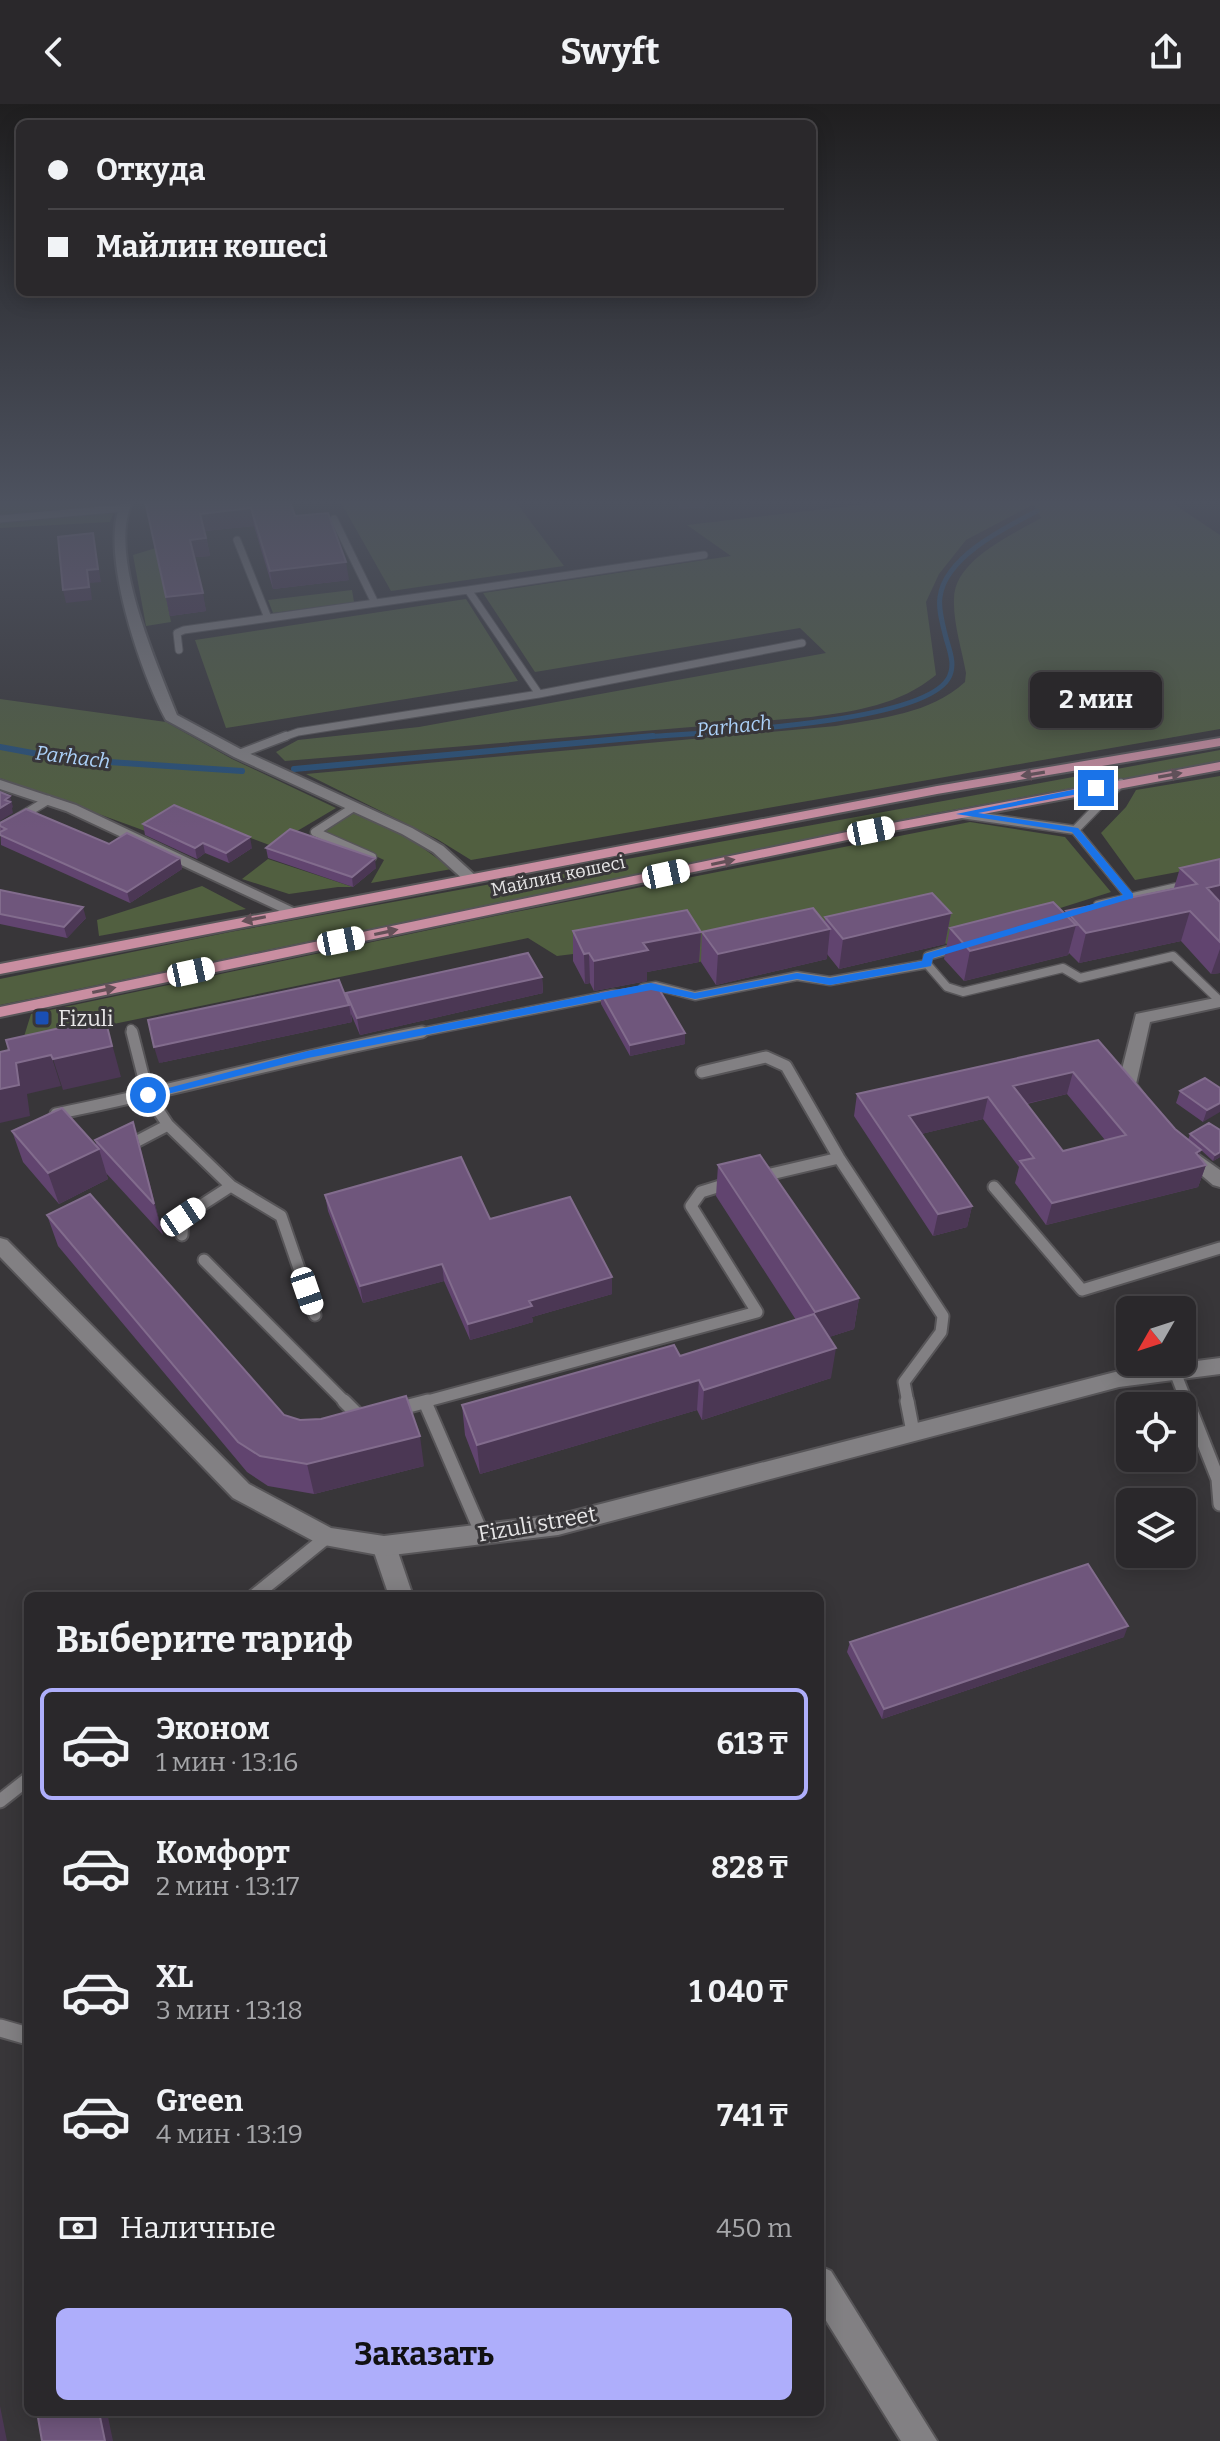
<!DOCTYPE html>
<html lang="ru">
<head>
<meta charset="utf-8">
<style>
  body { margin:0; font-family:Bitter,serif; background:#323033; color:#f1f3f6; height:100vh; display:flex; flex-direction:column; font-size:30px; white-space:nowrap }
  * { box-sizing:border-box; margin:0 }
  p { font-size:26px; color:#a5a6a9 }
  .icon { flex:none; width:44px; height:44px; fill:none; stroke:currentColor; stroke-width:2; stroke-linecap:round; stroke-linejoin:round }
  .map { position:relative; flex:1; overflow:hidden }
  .drawer { position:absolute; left:24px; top:1488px; width:800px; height:824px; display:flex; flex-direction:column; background:#2a282b; border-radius:12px; box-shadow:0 4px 20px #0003,0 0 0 2px #464447 }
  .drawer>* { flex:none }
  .top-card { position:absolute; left:16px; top:16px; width:800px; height:176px; border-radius:12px; box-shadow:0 4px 20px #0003,0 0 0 2px #464447; display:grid; align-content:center; height:176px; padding:0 32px; background:#2a282b }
  .needle { width:52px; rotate:231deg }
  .fabs { position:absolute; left:1116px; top:1192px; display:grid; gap:16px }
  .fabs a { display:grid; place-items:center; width:80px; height:80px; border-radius:12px; background:#2a282b; box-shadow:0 4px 20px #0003,0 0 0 2px #464447; font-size:40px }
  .end { position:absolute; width:36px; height:36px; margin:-18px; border:10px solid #1a73e8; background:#fff; box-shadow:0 0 0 4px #fff }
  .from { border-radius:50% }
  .bubble { position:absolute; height:56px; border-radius:12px; background:#2a282b; box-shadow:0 4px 20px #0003,0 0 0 2px #464447; font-size:26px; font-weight:700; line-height:56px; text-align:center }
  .car { position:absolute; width:24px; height:48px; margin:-24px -12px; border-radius:10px; box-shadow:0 0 6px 2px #0007; background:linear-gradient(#fff 24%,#345 0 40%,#fff 0 76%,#345 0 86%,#fff 0) }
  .top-card b { display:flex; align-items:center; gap:28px; height:76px; font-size:30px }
  .top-card b+b { border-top:2px solid #464447 }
  .top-card i { width:20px; height:20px; background:#f1f3f6 }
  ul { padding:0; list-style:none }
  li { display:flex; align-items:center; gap:24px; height:112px; margin:0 16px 12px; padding:0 16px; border:4px solid transparent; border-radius:12px }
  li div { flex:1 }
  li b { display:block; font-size:30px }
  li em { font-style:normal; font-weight:700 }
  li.on { border-color:#aeaefb }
  li>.icon { width:72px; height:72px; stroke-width:1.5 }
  h2 { padding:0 32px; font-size:36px; line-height:96px }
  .pay { display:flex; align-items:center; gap:20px; height:88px; padding:0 32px; font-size:30px }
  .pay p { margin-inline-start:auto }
  .primary-button { display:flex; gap:16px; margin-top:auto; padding:16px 32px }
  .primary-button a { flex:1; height:92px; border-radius:12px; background:#aeaefb; color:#111; font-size:32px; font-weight:700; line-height:92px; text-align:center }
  header { display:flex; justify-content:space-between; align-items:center; height:104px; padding:0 32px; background:#2a282b; font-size:36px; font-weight:700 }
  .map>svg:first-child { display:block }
  .green { fill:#515f40 }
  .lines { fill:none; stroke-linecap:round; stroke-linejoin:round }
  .stream-far1 { stroke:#275079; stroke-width:5 }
  .stream { stroke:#275079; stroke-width:6 }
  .lane-far4-casing { stroke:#575558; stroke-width:9 }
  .lane-far3-casing { stroke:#575558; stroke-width:11 }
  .lane-far2-casing { stroke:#575558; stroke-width:15 }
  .lane-far1-casing { stroke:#575558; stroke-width:17 }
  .lane-casing { stroke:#575558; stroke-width:21 }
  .street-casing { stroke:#575558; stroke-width:4 }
  .secondary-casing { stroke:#575558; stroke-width:4 }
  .primary-casing { stroke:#575558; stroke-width:4 }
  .lane-far4 { stroke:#828083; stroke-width:7 }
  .lane-far3 { stroke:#828083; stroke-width:8 }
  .lane-far2 { stroke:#828083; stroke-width:11 }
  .lane-far1 { stroke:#828083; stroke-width:13 }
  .lane { stroke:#828083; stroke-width:17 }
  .street { fill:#828083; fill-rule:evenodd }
  .secondary { fill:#828083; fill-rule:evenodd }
  .primary { fill:#c98ea1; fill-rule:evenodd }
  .wall { fill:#61446f; fill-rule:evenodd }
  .shaded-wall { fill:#4b3754 }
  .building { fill:#6f567c; stroke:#826c8d; stroke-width:2; fill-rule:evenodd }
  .oneway { fill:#645058 }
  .route { fill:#1a73e8 }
  .transit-dot { fill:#1a4fb4; stroke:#383639; stroke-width:3 }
  .labels { text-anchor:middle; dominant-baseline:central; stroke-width:6; stroke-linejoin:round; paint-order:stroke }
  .far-street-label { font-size:18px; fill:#e7e6e7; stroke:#383639 }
  .far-water-label { font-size:20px; font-style:italic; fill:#acd1f9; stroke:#383639 }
  .poi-label { font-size:22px; fill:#e7e6e7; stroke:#383639; text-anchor:start }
  .street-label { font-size:22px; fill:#e7e6e7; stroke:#383639 }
</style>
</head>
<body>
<header><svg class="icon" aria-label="back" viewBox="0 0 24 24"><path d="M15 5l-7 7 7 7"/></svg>Swyft<svg class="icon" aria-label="share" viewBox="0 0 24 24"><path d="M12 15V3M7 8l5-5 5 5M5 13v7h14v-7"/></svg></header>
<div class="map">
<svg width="1220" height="2337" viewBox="0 0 1220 2337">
  <rect width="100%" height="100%" fill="#383639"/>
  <path class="green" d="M0,397h118l-8,21 -110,6z
    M340,397h175l49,65 -173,25z
    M894,397h275l51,34v194l-749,131 -34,-21 -131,-65 530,-48c45,-8 94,-12 129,-44l1,-9c-4,-23 -13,-50 -12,-74 0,-39 58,-64 87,-81l-7,-14 -68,36 -27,34 -13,28 10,73c-37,30 -79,36 -125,42l-526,44 -9,-9 22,-12 121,-13 407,-74 -26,-25 -265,44 -52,-79 248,-37 -44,-31z
    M156,444l15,74 -25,4 -13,-71z
    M352,486l2,12 -81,11 -5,-13z
    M466,495l52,82 -292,47 -31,-88z
    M0,595l166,23 66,37 104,49 -64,38 -91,-34 -33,20 -148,-54z
    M1220,646v11l-290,53 -930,191v-26l230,-47z
    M1220,672v88l-85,16 -34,-47 25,-26 10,-17z
    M355,707l47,22 50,36 -81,14 13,-23 -61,-29z
    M970,718l95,15 46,55 -165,52 -19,-21 -117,15 -111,24 -13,-22 -129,16 -29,-18 -506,105 9,-29 464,-98z
    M268,755l85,28h-15l-49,7 -47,-15z
    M202,782l44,23 -147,27 -2,-16z"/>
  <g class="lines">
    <path class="stream-far1" d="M631,634c58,-5 287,-12 317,-59 8,-13 2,-27 -2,-41 -3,-13 -8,-28 -6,-41 5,-40 66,-70 97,-86"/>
    <path class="stream" d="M0,643l65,12 177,12
      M294,665l359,-33"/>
    <g class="lane-far4-casing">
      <path id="lane-far4" d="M0,415l124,-11
        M334,415l41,84
        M237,436l31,78
        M468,486l236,-35
        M179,546l-2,-17 7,-3 284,-40 71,104
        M281,634l17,-6 241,-38 263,-51"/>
    </g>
    <g class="lane-far3-casing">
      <path id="lane-far3" d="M239,650l47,-18
        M1121,679l-46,47 54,66
        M354,703l-39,25 57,25
        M961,710l114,16
        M0,725l48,-29
        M1098,801l88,-20
        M927,860l20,23 16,5 100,-24 17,10 93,-22 47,45
        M643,884l13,-2 39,10 102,-20 33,5 97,-17 1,-8 31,-9
        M131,925l1,5
        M412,930l202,-40"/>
    </g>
    <g class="lane-far2-casing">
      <path id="lane-far2" d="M132,928l16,63 20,30 63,61 -48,31 -1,18
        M702,968l64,-15 20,9 53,92 104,158 -2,16 -37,50 4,21
        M56,1010c123,-25 243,-58 366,-82
        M126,1043l42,-22
        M758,1073l81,-19
        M231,1082l50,30 34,99
        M994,1083l88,103 138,-42
        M204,1156l142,143
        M1175,1268l12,31
        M420,1299l337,-91 -66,-106 10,-14 29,-9"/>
    </g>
    <g class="lane-far1-casing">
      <path id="lane-far1" d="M344,1297l18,18 3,-1
        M907,1297l6,31
        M1187,1297l31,78 2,25
        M425,1298l57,132
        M397,1305l31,-8
        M254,1492l73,-59
        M0,1697l28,-22"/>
    </g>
    <g class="lane-casing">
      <path id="lane" d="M0,1924l28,8"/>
    </g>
    <g class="street-casing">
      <path id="street" d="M0,676l76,25 224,106 -8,5 -6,-2 -220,-103 -66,-22z
        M1220,893v10l-70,15 -14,62 11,15 -3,4h-12l-14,-18 18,-71z
        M1186,1042l34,24v17l-7,-2 -34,-29 -2,-4z
        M384,1432l8,3 4,7 17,50h-24l-17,-50 4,-7z
        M820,2162l11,5 106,170h-36l-81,-130z"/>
    </g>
    <g class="secondary-casing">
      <path id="secondary" d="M122,397h11c-27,51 24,162 44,214l67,36 168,77 31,18 33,30v6h-10l-33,-30 -31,-18 -168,-77 -68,-37c-25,-46 -69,-172 -44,-219z
        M0,1134l7,2 242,244 82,44 53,8 174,-21 561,-144 101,-13v16l-101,13 -561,148 -174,21 -65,-12 -86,-46 -233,-241z"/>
    </g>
    <g class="primary-casing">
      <path id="primary" d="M1220,634v8l-283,48 -937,180v-10l937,-178z
        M1220,658v8l-349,65 -871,182v-10l871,-180z"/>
    </g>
    <use href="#lane-far4" class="lane-far4"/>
    <use href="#lane-far3" class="lane-far3"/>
    <use href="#lane-far2" class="lane-far2"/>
    <use href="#lane-far1" class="lane-far1"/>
    <use href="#lane" class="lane"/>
    <use href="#street" class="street"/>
    <use href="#secondary" class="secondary"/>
    <use href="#primary" class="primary"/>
  </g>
  <path class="wall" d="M145,397l150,15 54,64 -76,9 -19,-63 -49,5 5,25 -15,1 11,54 -36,5z
    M675,397h31v6l-25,2z
    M0,719l180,35 2,11 -52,34 -129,-58z
    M143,720l109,24 -23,15 -24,-10 -8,6 -52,-24z
    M266,744l110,20 -23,19 -85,-29z
    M1220,755v114l-9,1 -30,-33 -102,22 -10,-10 -1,2 -104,26 -20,-22 6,-31 115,-14 1,-3 108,-23 6,-20z
    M0,786l86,28 -19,20 -67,-14z
    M951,809l-6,31 -106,25 -12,-15v5l-111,26 -15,-23 1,-30 123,-10v-5z
    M573,827l128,1 -2,30 -52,10v9l-53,10 -4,-8 -5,1 -12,-23z
    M542,873l1,16 -183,42 -9,-21 1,8 -193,41 188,-63 -1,-7z
    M601,889l84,40v11l-55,12 -29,-52z
    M1098,936l77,89 13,11 2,-6 30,23 -7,4 -12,-11 -2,6 7,9 -8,22 -152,38 -31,-42 4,-16 -36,-48 -62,15 51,72 -5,21 -34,9 -79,-120 3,-22zM1067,990l38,46 -42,11 -36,-47z
    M1220,984l-17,34 -27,-19 4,-12z
    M133,1018l30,113 -57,-62 2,6 -49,25 -36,-42 -11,-31 85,16 -2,-7z
    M718,1061l141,133 -5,31 -25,8 2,41 -129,42 -5,-10 -217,64 -15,-39 -3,-30 218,-49 116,-36 -80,-124z
    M325,1091l165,24 122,58v17l-80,23 1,5 -63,18 -26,-59 -81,22 -35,-92z
    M47,1111l237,200 140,51 -110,28 -46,-8 -21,-14 -189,-226z
    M1124,1533l-242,82 -35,-67 3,-10z"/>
  <path class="shaded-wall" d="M681,397h25v6l-25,2z
    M251,404l3,18 -50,5 -4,-17z
    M93,429l8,49 -11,1 2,17 -26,3 -3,-13 24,-20z
    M206,434l4,18 -16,1 -4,-17z
    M346,458l3,18 -76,9 -3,-18z
    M203,489l3,18 -36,5 -4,-19z
    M10,692l3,11 -1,1 1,5 -13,8v-13l5,-8z
    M250,733l2,11 -23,15 -3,-10z
    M203,739l2,10 -8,6 -2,-11z
    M180,754l2,11 -52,34 -3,-11z
    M375,754l1,10 -23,19 -1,-10z
    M1220,781v27l-13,-24z
    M83,803l3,11 -19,20 -3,-11z
    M1190,807l-9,30 -102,22 7,-30z
    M951,809l-6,31 -106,25 4,-30z
    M1076,821l-8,30 -104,26 6,-30z
    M830,825l-3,30 -111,26 2,-31z
    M701,828l-2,30 -52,10v9l-53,10v-30l49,-18z
    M1220,845v24l-9,1z
    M589,849l1,30 -5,1 -1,-30z
    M542,873l1,16 -183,42 -3,-17z
    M349,901l3,17 -193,41 -5,-16z
    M105,914l16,59 -58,13 -10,-31z
    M685,929v11l-55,12v-11z
    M51,951l10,31 -34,8 3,22 -30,7v-34l16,-26z
    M1073,968l-6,22 -59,14 5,-22z
    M988,993l-5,22 -78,19 4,-22z
    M1220,999v9l-17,10 4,-12z
    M133,1018l9,31 21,82 -9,-31z
    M99,1045l9,30 -49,25 -11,-31z
    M1201,1046l-7,18 12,-3 -8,22 -152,38 6,-22z
    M1220,1048v5l-7,4 2,-6z
    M972,1102l-5,21 -34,9 5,-22z
    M442,1160l2,17 -81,22 -3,-17z
    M612,1173v17l-80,23 1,5 -63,18 -2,-16 61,-23z
    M859,1194l-5,31 -43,14 4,-31z
    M836,1244l-5,30 -129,42 2,-30z
    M699,1276l-2,30 -217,64 -3,-29z
    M420,1332l4,30 -110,28 -7,-30z
    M1128,1522l-4,11 -242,82 2,-10z
    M0,2302l7,35h-7z
    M99,2308h8l6,29h-8z"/>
  <path class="building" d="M145,397h145l5,15 33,-3 18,49 -76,9 -19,-63 -51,6 6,24 -16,2 13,53 -37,4z
    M93,429l5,36 -11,1 2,17 -26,3 -5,-53z
    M0,688l10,4 -5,4 5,2 -10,6z
    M174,701l76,32 -24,16 -23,-10 -8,5 -52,-24z
    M26,705l83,35 18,-11 53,25 -53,34 -127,-57v-3l6,-3 -6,-3v-3z
    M290,725l85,29 -23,19 -86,-29z
    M1220,755v26l-13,3 13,14v40l-30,-31 -104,22 -20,-22 131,-27 -17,-16z
    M0,786l83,17 -19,20 -64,-13z
    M932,789l19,20 -108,26 -18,-22z
    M1053,798l23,23 -106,26 -20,-23z
    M813,804l17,21 -112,25 -16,-22z
    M687,806l14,22 -58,11 5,7 -54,11 -5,-8 -5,1 -11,-23z
    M528,849l14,24 -185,41 -11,-25z
    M339,876l10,25 -195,42 -6,-27z
    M656,880l29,49 -55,12 -29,-52z
    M105,914l7,28 -59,13 -2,-4 -35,8 3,22 -19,4v-37l9,-2 -3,-10z
    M1098,936l77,89 26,21 -5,3 10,12 -154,38 -32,-42 14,-3 -46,-61 -79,19 63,90 -34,8 -81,-120zM1073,968l53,63 -63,16 -50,-65z
    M1205,974l15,10v15l-13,7 -27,-19z
    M62,1004l37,41 -51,24 -36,-42z
    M133,1018l21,82 -59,-64z
    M1209,1019l11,7v22l-5,3 -25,-21z
    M760,1051l99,143 -44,14 -97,-147z
    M461,1053l29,62 80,-22 42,80 -83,24 3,5 -64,18 -26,-60 -82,22 -35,-91z
    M90,1090l194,221 16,5 21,-1 85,-23 14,40 -113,28 -47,-8 -22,-14 -191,-227z
    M814,1210l22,34 -132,42 -5,-10 -222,65 -15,-40 212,-60 6,11z
    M1088,1460l40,62 -244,83 -34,-67z
    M37,2308h62l6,29h-63z"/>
  <defs><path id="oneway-solid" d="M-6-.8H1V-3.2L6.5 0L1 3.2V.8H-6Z" transform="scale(2)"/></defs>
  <g class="oneway">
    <use href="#oneway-solid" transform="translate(1033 670) rotate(171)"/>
    <use href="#oneway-solid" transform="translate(1170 671) rotate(-10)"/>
    <use href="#oneway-solid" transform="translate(723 758) rotate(-12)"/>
    <use href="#oneway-solid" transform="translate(254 815) rotate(169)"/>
    <use href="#oneway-solid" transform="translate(386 828) rotate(-12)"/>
    <use href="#oneway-solid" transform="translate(104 886) rotate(-12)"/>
  </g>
  <linearGradient id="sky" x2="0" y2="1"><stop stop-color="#1f1e1f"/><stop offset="0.55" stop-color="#4d525f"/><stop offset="1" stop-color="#4d525f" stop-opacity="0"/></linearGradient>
  <rect width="1220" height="724" fill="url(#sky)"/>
  <path class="route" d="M1096,681l3,5 -121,23 100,15 55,66v4l-200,60 -2,8 -101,19 -33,-6 -102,20 -44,-9 -343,68 -160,41 -6,-4 166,-44 343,-68 44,10 102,-20 33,5 92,-17 2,-7 199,-59 -51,-63 -116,-18z"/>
  <rect class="transit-dot" x="34" y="906" width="16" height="16" rx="4"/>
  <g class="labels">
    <g class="far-street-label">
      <text transform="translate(558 772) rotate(-12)">Майлин көшесі</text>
    </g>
    <g class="far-water-label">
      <text transform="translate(734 622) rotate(-6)">Parhach</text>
      <text transform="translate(73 653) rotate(7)">Parhach</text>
    </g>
    <g class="poi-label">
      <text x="58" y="914">Fizuli</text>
    </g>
    <g class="street-label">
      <text transform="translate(537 1420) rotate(-10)">Fizuli street</text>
    </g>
  </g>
</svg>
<div class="fabs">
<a><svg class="needle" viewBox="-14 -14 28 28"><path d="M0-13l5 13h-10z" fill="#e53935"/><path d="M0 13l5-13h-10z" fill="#a5a6a9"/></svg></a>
<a><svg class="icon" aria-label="locate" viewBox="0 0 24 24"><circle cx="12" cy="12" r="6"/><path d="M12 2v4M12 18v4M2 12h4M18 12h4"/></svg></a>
<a><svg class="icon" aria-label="layers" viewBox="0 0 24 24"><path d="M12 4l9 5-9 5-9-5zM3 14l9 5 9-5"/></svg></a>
</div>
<i class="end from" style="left:148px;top:991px"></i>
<i class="end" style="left:1096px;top:684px"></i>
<div class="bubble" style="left:1030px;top:568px;width:132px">2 мин</div>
<i class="car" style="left:871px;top:727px;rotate:79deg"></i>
<i class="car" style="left:666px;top:770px;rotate:78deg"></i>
<i class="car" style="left:341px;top:837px;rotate:79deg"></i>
<i class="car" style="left:191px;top:868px;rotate:78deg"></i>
<i class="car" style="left:183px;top:1113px;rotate:56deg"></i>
<i class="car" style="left:307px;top:1187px;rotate:161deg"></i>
<div class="top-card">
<b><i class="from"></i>Откуда</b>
<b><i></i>Майлин көшесі</b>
</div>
<section class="drawer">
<h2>Выберите тариф</h2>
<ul>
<li class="on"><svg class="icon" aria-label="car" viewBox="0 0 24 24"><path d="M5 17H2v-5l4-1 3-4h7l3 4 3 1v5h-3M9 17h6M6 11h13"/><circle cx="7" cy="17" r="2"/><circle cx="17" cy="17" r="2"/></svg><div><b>Эконом</b><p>1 мин · 13:16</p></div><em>613 ₸</em></li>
<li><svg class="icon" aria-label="car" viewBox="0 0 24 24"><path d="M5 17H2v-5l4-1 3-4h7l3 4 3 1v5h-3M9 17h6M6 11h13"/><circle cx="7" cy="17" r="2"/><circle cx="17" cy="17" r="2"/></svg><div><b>Комфорт</b><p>2 мин · 13:17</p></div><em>828 ₸</em></li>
<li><svg class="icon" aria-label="car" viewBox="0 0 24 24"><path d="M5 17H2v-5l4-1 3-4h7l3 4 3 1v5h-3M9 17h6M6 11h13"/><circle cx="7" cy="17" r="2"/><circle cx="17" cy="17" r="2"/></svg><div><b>XL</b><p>3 мин · 13:18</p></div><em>1 040 ₸</em></li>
<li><svg class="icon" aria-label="car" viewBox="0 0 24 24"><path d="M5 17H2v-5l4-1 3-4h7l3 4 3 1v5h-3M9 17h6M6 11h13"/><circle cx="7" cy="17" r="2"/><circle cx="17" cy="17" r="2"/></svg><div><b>Green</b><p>4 мин · 13:19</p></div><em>741 ₸</em></li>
</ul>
<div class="pay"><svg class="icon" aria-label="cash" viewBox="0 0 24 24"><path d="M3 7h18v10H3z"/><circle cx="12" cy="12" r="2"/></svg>Наличные<p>450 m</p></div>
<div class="primary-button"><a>Заказать</a></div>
</section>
</div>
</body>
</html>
